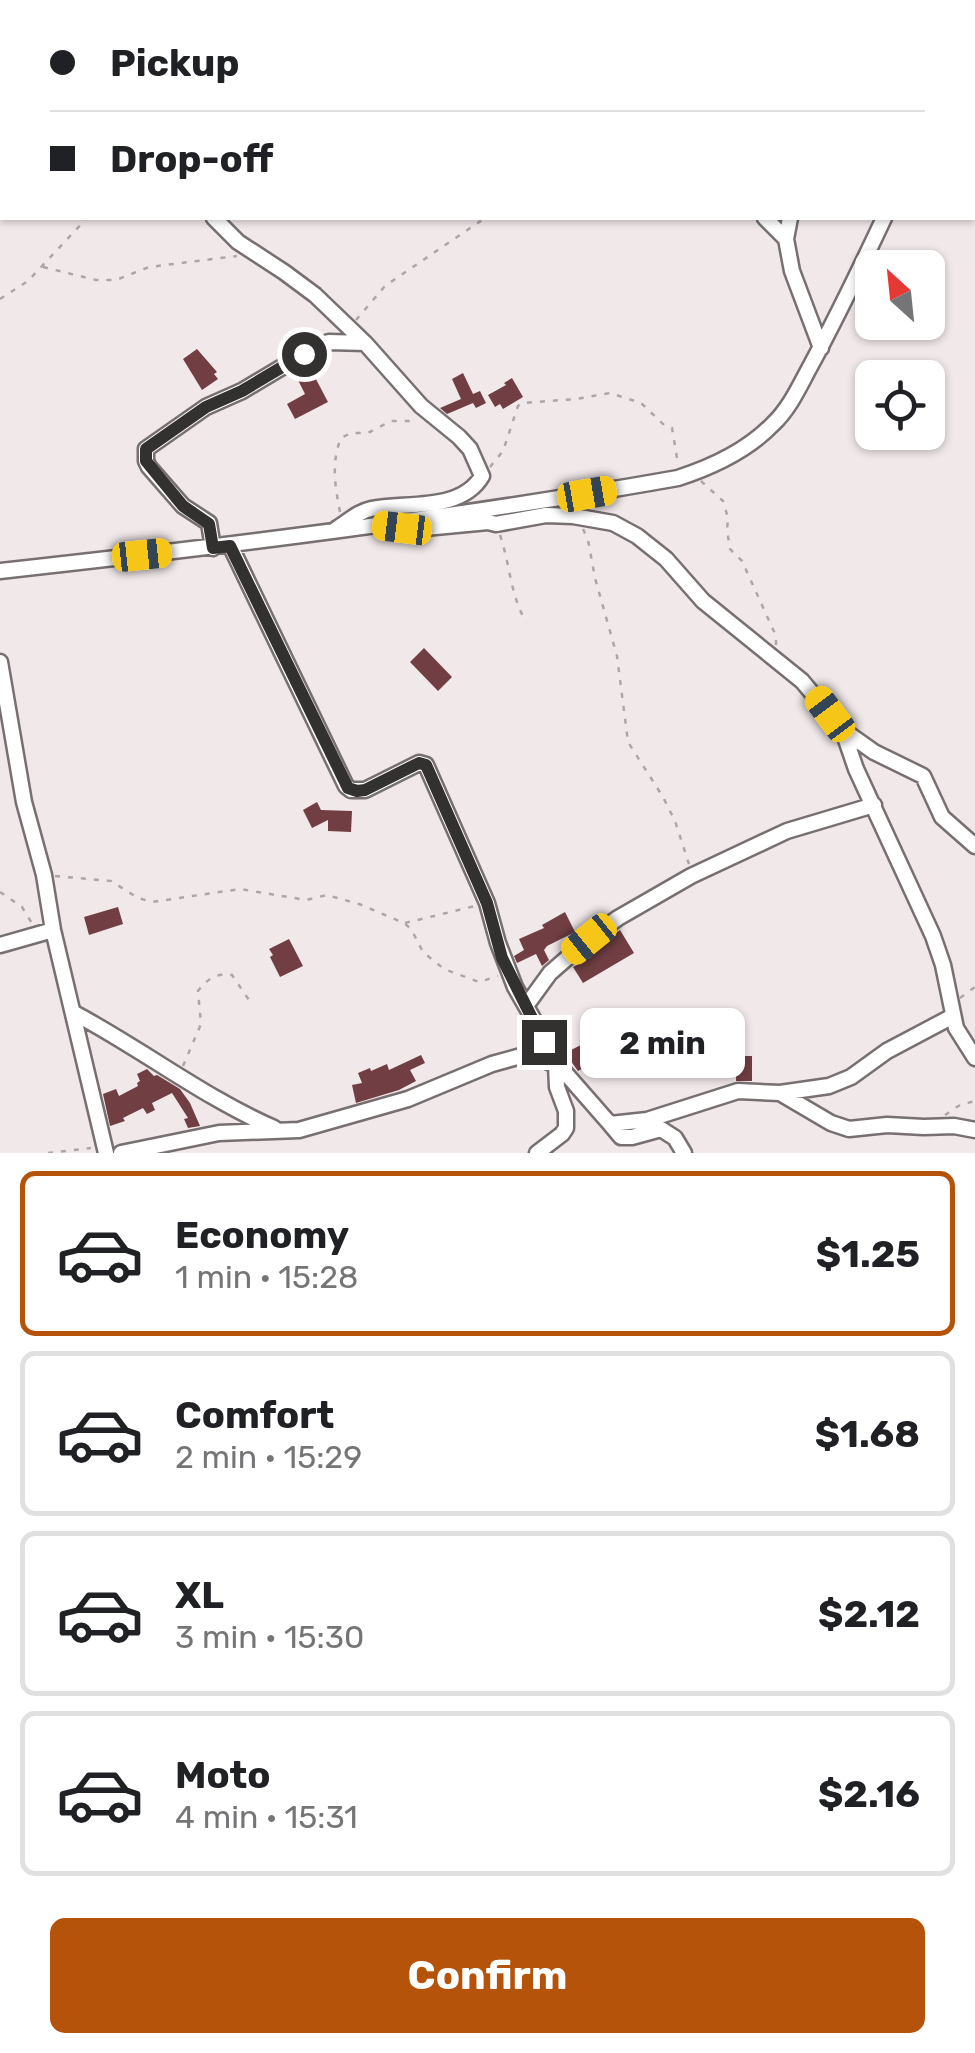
<!DOCTYPE html>
<html lang="en">
<head>
<meta charset="utf-8">
<style>
  body { margin:0; font-family:Rubik,sans-serif; background:#f6f6f6; color:#202124; height:100vh; display:flex; flex-direction:column; font-size:38px; white-space:nowrap }
  * { box-sizing:border-box; margin:0 }
  p { font-size:32px; color:#757577 }
  .icon { flex:none; width:55px; height:55px; fill:none; stroke:currentColor; stroke-width:2; stroke-linecap:round; stroke-linejoin:round }
  .map { position:relative; height:1153px; overflow:hidden }
  .panel { display:flex; flex-direction:column; background:#fff; flex:1 }
  .panel>* { flex:none }
  .top-card { position:absolute; left:0px; top:0px; width:975px; height:220px; box-shadow:0 2px 8px #0004; display:grid; align-content:center; height:220px; padding:0 50px; background:#fff }
  .needle { width:65px; rotate:333deg }
  .controls { position:absolute; left:855px; top:250px; display:grid; gap:20px }
  .controls a { display:grid; place-items:center; width:90px; height:90px; border-radius:15px; background:#fff; box-shadow:0 2px 8px #0004; font-size:50px }
  .end { position:absolute; width:45px; height:45px; margin:-22px; border:12px solid #333030; background:#fff; box-shadow:0 0 0 5px #fff }
  .from { border-radius:50% }
  .bubble { position:absolute; height:70px; border-radius:15px; background:#fff; box-shadow:0 2px 8px #0004; font-size:32px; font-weight:700; line-height:70px; text-align:center }
  .car { position:absolute; width:30px; height:60px; margin:-30px -15px; border-radius:12px; box-shadow:0 0 8px 2px #0007; background:linear-gradient(#f5c518 24%,#345 0 40%,#f5c518 0 76%,#345 0 86%,#f5c518 0) }
  .top-card b { display:flex; align-items:center; gap:35px; height:95px; font-size:38px }
  .top-card b+b { border-top:2px solid #e0e0e0 }
  .top-card i { width:25px; height:25px; background:#202124 }
  ul { padding:18px 0 0; list-style:none }
  li { display:flex; align-items:center; gap:30px; height:165px; margin:0 20px 15px; padding:0 30px; border:5px solid #e0e0e0; border-radius:15px }
  li div { flex:1 }
  li b { display:block; font-size:38px }
  li em { font-style:normal; font-weight:700 }
  li.on { border-color:#b45309 }
  li>.icon { width:90px; height:90px; stroke-width:1.5 }
  .cta { display:flex; gap:20px; margin-top:auto; padding:20px 50px }
  .cta a { flex:1; height:115px; border-radius:15px; background:#b45309; color:#fff; font-size:40px; font-weight:700; line-height:115px; text-align:center }
  .map>svg:first-child { display:block }
  .building { fill:#703e43 }
  .lines { fill:none; stroke-linecap:round; stroke-linejoin:round }
  .minor-casing { stroke:#776f70; stroke-width:19 }
  .path { stroke:#ada6a7; stroke-width:2.5; stroke-dasharray:5 8; stroke-linecap:butt }
  .minor { stroke:#fff; stroke-width:14 }
  .route { stroke:#333030; stroke-width:12 }
</style>
</head>
<body>
<div class="map">
<svg width="975" height="1153" viewBox="0 0 975 1153">
  <rect width="100%" height="100%" fill="#f1e8e9"/>
  <path class="building" d="M197,349l20,23 -3,2 4,5 -16,11 -19,-31z
    M308,364l20,38 -33,17 -8,-15 18,-10 -11,-22z
    M463,373l10,21 7,-3 6,12 -10,5 -3,-5 -26,11 -7,-6 21,-9 -9,-20z
    M512,378l11,19 -20,12 -3,-5 -5,3 -7,-12 18,-10 -2,-2z
    M424,648l28,29 -14,14 -28,-29z
    M317,802l4,8 31,1 -1,21 -23,-1v-11l-16,8 -9,-18z
    M118,907l5,17 -34,11 -5,-18z
    M565,912l10,20 -28,14 -3,4 5,10 -7,6 -6,-12 -19,9 -3,-7 10,-6 -5,-11 25,-11 -2,-3z
    M620,930l14,23 -51,30 -10,-16 18,-10 -2,-4z
    M289,939l14,27 -23,11 -10,-20 3,-2 -4,-6z
    M587,1042l10,19 -19,10 -13,-18z
    M721,1053l1,3h30v25h-16v-9l-19,5 -6,-21z
    M421,1055l4,8 -15,7 6,11 -17,9 -43,13 -4,-18 10,-2 -4,-10 12,-5 1,3 16,-7 2,6z
    M147,1069l7,7 3,-1 23,14 10,14 10,23 -12,2 -4,-9 4,-1 -16,-25 -20,10 3,7 -8,4 -4,-6 -20,10 2,3 -15,5 -7,-32 13,-5 3,7 19,-10 -1,-3 3,-2 -3,-7z"/>
  <g class="lines">
    <g class="minor-casing">
      <path id="minor" d="M128,0l1,2
        M418,0l4,2
        M822,2v-2
        M972,33l3,-5
        M0,109h2
        M214,218l24,24 46,30 31,23 50,48 56,63 38,31 11,12 12,27c-21,36 -76,26 -111,33 -14,3 -23,13 -35,20
        M765,218l21,21
        M790,218l-4,21 6,32 29,77
        M425,528l63,-6 8,2 50,-9 27,1 40,7 24,13 29,23 37,42 99,80 41,49 31,22 49,24 19,41 33,29
        M230,545l116,241 5,4h14l54,-27 7,2 61,138 11,40 17,44 44,77
        M213,548l-4,-25 -26,-17 -34,-39 -3,-6v-12l60,-42 36,-16 77,-46 10,-3 36,1
        M0,571c227,-25 453,-53 678,-93 34,-11 70,-28 95,-54 17,-16 27,-39 38,-59 26,-48 50,-98 73,-147
        M0,662l24,140 20,73 9,55 53,223
        M843,731l13,38 77,167 10,29 13,63 19,30
        M0,945l53,-15
        M526,1006l24,-33 39,-34 29,-21 73,-42 96,-45 87,-26
        M74,1013c68,36 129,84 200,115
        M780,1093l51,30 18,6 38,-4 37,2 30,-1 21,4
        M610,1124l11,13h11l29,-8 14,9 9,15
        M121,1153l98,-20 80,-3 109,-31 84,-35 29,-8h15l25,12 49,56 37,-4 91,-29 42,2 49,-7 22,-9 36,-26 66,-35
        M537,1153l25,-19 4,-6v-17l-9,-24 -1,-22"/>
    </g>
    <path class="path" d="M669,0l2,2
      M343,2l3,-2
      M458,2l2,-2
      M896,2l4,-2
      M43,267l53,13h20l33,-13 88,-11
      M0,299l28,-18 59,-63
      M356,320l29,-34 100,-68
      M490,467l13,-16 15,-45 4,-3 54,-4 34,-6 31,10 23,22 8,3 6,36
      M701,481l22,20 5,17 -1,12 3,19 12,12 34,75v9
      M340,512c-5,-25 -9,-50 1,-74l10,-5h17l23,-12h26
      M583,529l5,11 7,38 22,78 11,86 35,55 12,24 14,43
      M500,535c10,29 10,59 26,87
      M55,876l56,5 27,17 14,4 88,-13 66,11 21,-5 32,9 45,19 7,6 12,23 21,17 35,13 19,-6
      M0,892l22,15 11,18
      M405,923l70,-17
      M960,998l15,-11
      M183,1066l18,-42 -3,-33c8,-11 19,-19 34,-16l17,25
      M945,1115l15,-10 15,-4
      M48,1153l43,-5"/>
    <use href="#minor" class="minor"/>
  </g>
  <g class="lines">
    <path class="route" d="M304,354l-62,37 -36,16 -60,42v12l37,45 26,18 4,24 17,-2 118,242 9,3 8,-1 54,-27 7,2 61,138 15,55 42,84"/>
  </g>
</svg>
<div class="controls">
<a><svg class="needle" viewBox="-14 -14 28 28"><path d="M0-13l5 13h-10z" fill="#e53935"/><path d="M0 13l5-13h-10z" fill="#757577"/></svg></a>
<a><svg class="icon" aria-label="locate" viewBox="0 0 24 24"><circle cx="12" cy="12" r="6"/><path d="M12 2v4M12 18v4M2 12h4M18 12h4"/></svg></a>
</div>
<i class="end from" style="left:304px;top:354px"></i>
<i class="end" style="left:544px;top:1042px"></i>
<div class="bubble" style="left:580px;top:1008px;width:165px">2 min</div>
<i class="car" style="left:587px;top:494px;rotate:80deg"></i>
<i class="car" style="left:402px;top:528px;rotate:277deg"></i>
<i class="car" style="left:142px;top:555px;rotate:84deg"></i>
<i class="car" style="left:830px;top:714px;rotate:323deg"></i>
<i class="car" style="left:589px;top:939px;rotate:231deg"></i>
<div class="top-card">
<b><i class="from"></i>Pickup</b>
<b><i></i>Drop-off</b>
</div>
</div>
<section class="panel">
<ul>
<li class="on"><svg class="icon" aria-label="car" viewBox="0 0 24 24"><path d="M5 17H2v-5l4-1 3-4h7l3 4 3 1v5h-3M9 17h6M6 11h13"/><circle cx="7" cy="17" r="2"/><circle cx="17" cy="17" r="2"/></svg><div><b>Economy</b><p>1 min · 15:28</p></div><em>$1.25</em></li>
<li><svg class="icon" aria-label="car" viewBox="0 0 24 24"><path d="M5 17H2v-5l4-1 3-4h7l3 4 3 1v5h-3M9 17h6M6 11h13"/><circle cx="7" cy="17" r="2"/><circle cx="17" cy="17" r="2"/></svg><div><b>Comfort</b><p>2 min · 15:29</p></div><em>$1.68</em></li>
<li><svg class="icon" aria-label="car" viewBox="0 0 24 24"><path d="M5 17H2v-5l4-1 3-4h7l3 4 3 1v5h-3M9 17h6M6 11h13"/><circle cx="7" cy="17" r="2"/><circle cx="17" cy="17" r="2"/></svg><div><b>XL</b><p>3 min · 15:30</p></div><em>$2.12</em></li>
<li><svg class="icon" aria-label="car" viewBox="0 0 24 24"><path d="M5 17H2v-5l4-1 3-4h7l3 4 3 1v5h-3M9 17h6M6 11h13"/><circle cx="7" cy="17" r="2"/><circle cx="17" cy="17" r="2"/></svg><div><b>Moto</b><p>4 min · 15:31</p></div><em>$2.16</em></li>
</ul>
<div class="cta"><a>Confirm</a></div>
</section>
</body>
</html>
